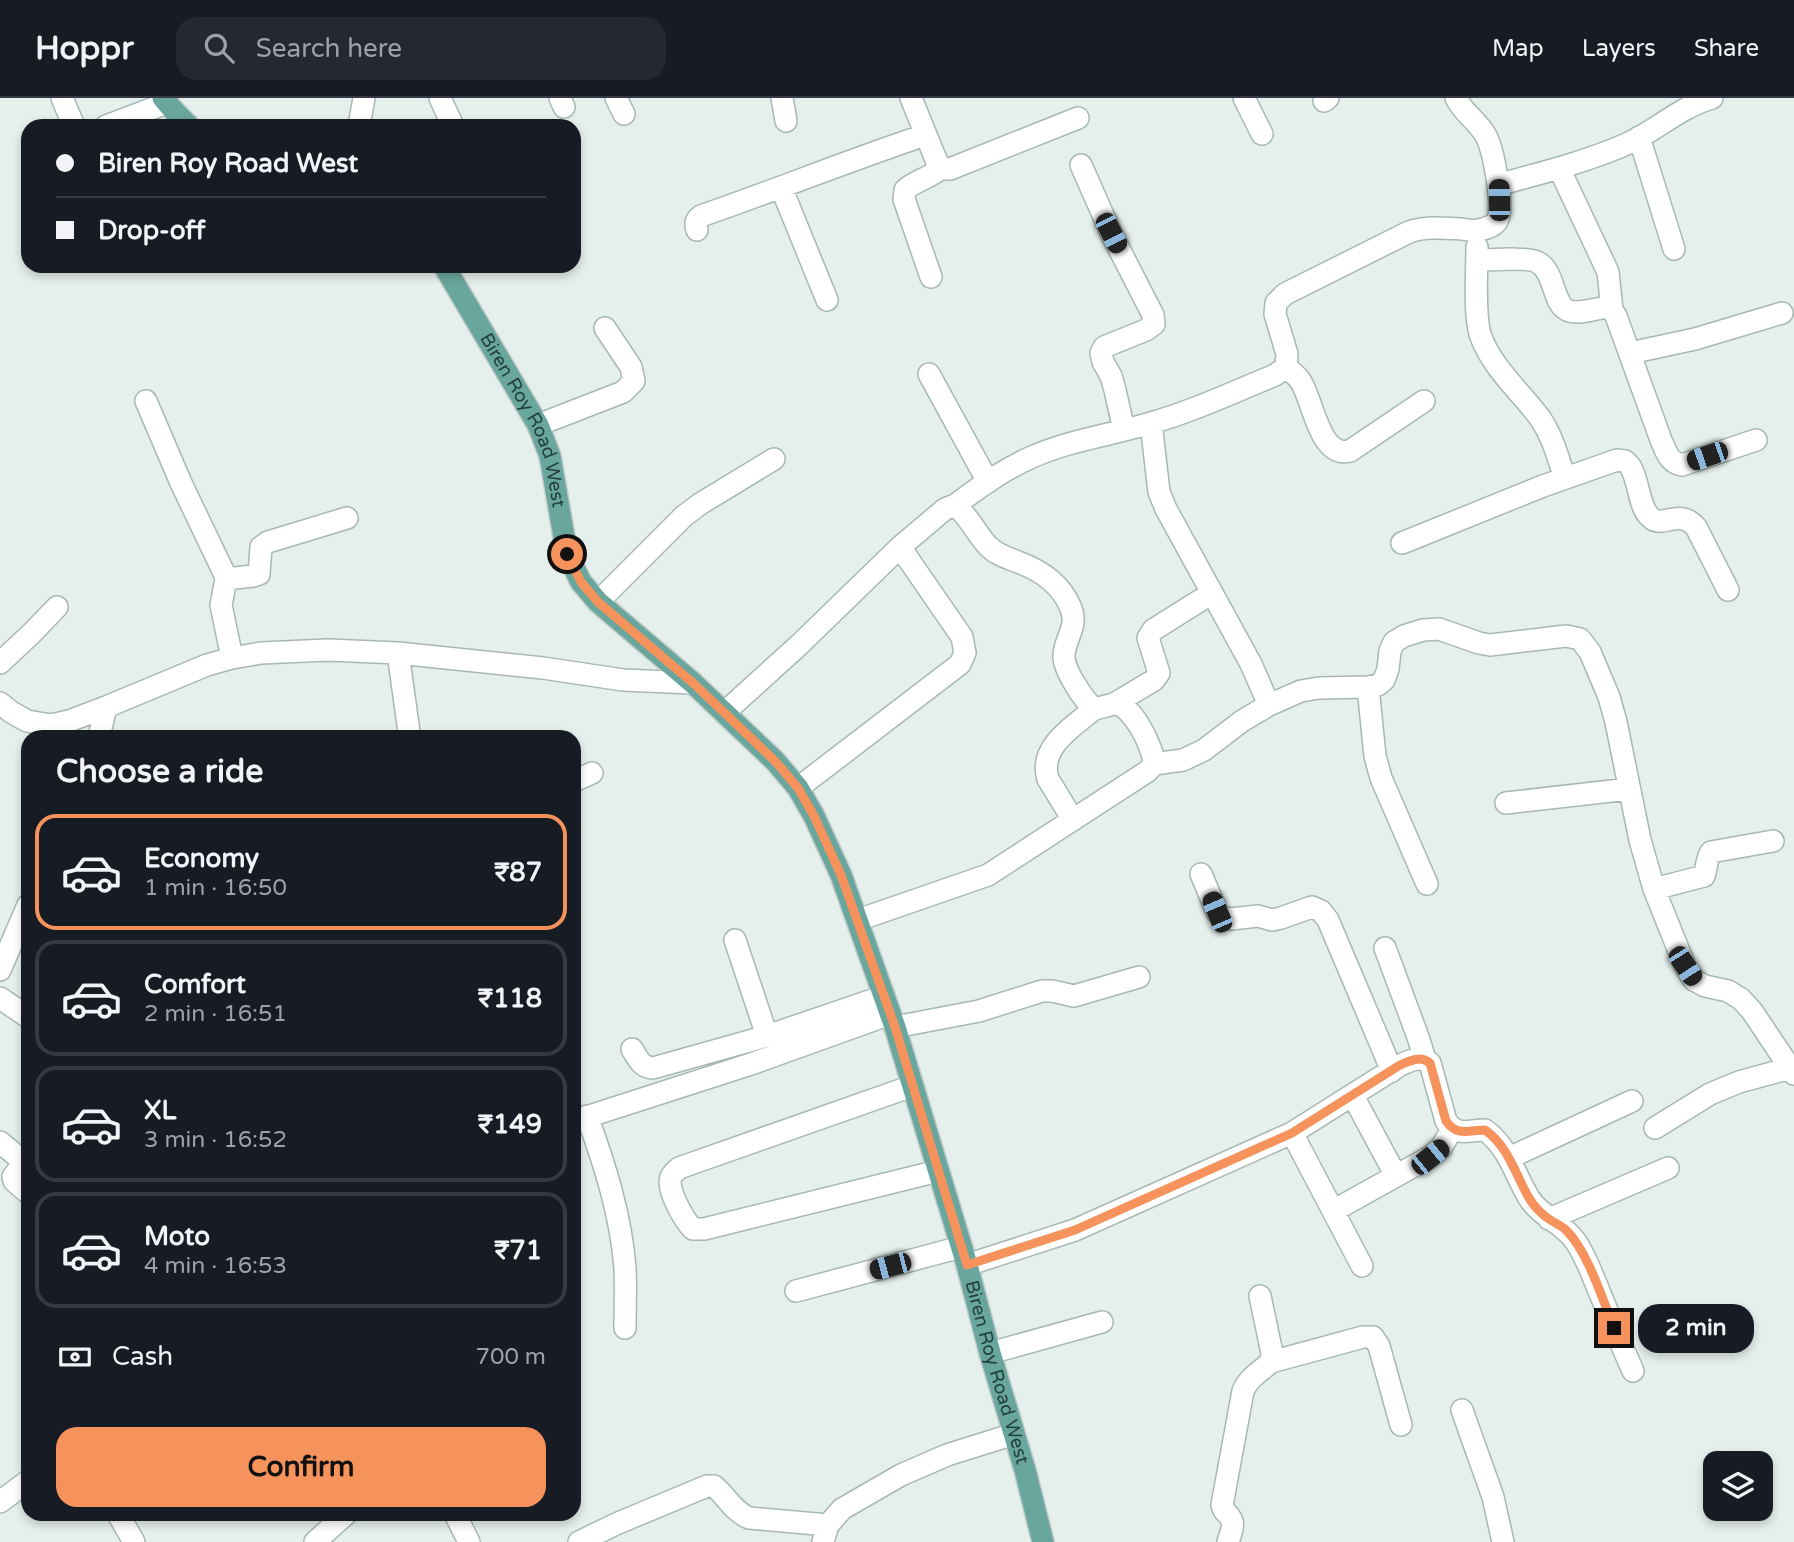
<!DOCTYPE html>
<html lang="en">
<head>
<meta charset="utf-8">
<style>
  body { margin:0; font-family:"Varela Round",sans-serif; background:#242831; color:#f1f3f6; height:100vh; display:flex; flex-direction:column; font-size:26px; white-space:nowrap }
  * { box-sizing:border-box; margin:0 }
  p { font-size:23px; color:#9ea1a6 }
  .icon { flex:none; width:38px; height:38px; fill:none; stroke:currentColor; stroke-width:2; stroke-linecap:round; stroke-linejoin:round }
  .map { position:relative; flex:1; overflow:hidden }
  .sheet { position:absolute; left:21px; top:632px; width:560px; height:791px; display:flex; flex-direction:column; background:#171b24; border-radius:21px; box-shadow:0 4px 10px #0003 }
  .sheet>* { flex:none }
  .banner { position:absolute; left:21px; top:21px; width:560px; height:154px; border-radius:21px; box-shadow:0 4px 10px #0003; display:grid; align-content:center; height:154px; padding:0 35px; background:#171b24 }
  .tools { position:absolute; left:1703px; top:1353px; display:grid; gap:14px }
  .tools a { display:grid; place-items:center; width:70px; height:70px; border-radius:14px; background:#171b24; box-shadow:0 4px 10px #0003; font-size:35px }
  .end { position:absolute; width:32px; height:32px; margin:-16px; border:9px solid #f6935c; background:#111; box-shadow:0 0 0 4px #111 }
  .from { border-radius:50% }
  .bubble { position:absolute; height:49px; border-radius:21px; background:#171b24; box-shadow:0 4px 10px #0003; font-size:23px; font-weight:700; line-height:49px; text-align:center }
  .car { position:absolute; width:21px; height:42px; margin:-21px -10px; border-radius:9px; box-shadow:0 0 5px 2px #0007; background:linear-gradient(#222 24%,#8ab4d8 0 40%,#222 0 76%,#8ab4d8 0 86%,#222 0) }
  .banner b { display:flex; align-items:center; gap:24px; height:66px; font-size:26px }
  .banner b+b { border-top:2px solid #363941 }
  .banner i { width:18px; height:18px; background:#f1f3f6 }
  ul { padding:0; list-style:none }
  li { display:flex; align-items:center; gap:21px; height:116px; margin:0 14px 10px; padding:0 21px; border:4px solid #363941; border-radius:21px }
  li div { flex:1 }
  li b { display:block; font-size:26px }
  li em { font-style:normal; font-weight:700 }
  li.selected { border-color:#f6935c }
  li>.icon { width:63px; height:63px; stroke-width:1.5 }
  h2 { padding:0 35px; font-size:32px; line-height:84px }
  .pay { display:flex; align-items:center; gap:18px; height:77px; padding:0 35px; font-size:26px }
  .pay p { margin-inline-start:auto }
  .primary-button { display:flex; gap:14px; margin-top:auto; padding:14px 35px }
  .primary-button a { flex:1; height:80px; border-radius:21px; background:#f6935c; color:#111; font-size:28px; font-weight:700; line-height:80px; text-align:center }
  header { display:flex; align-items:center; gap:42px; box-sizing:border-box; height:98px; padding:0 35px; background:#171b24; border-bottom:2px solid #363941 }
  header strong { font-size:33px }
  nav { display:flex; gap:38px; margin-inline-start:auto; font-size:24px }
  .search { width:490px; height:63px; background:#242831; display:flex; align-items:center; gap:18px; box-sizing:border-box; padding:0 24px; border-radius:21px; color:#9ea1a6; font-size:26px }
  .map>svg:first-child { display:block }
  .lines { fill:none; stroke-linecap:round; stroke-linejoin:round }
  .minor-casing { stroke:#a7b8b4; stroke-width:24 }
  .major-casing { stroke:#c1cac9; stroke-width:24 }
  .minor { stroke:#fff; stroke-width:21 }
  .major { stroke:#69a69d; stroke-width:21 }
  .route { stroke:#f6935c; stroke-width:9 }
  .labels { text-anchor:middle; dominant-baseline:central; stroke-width:7; stroke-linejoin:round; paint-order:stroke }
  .street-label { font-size:19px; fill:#23423d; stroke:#f6fbf9 }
</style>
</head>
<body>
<header>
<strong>Hoppr</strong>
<div class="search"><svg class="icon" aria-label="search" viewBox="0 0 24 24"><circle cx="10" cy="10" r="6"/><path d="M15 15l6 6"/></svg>Search here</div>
<nav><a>Map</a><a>Layers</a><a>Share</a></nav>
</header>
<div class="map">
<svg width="1794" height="1444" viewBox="0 0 1794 1444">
  <rect width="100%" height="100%" fill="#e5efec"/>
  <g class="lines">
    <g class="minor-casing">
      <path id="minor" d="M62,0l12,28
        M440,0l13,28
        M560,0l4,9
        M616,0l8,16
        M782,0l4,23
        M911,0l26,64 6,7h7l128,-51
        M1244,0l18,36
        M1324,3l4,-3
        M106,28l61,-23
        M359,28l5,-28
        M1639,39l35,112
        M1081,67l30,68 42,82 1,9 -8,6 -42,17 -3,6 2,9 8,14 4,14 9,40
        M1559,70l49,104 4,38
        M1498,87c42,-12 84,-22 124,-39 32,-13 57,-39 90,-48
        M781,89l46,113
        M697,132c-2,-6 -2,-10 4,-14 75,-26 149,-56 224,-81
        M1477,149c0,23 -3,66 3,87 11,33 40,57 60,84 13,19 18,40 25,60
        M1477,162c12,0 51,-3 60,2 19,9 15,44 32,49 10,3 27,-2 38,-4l5,3 4,6 45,124c5,11 8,23 21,25l74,-25
        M931,179l-27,-78 1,-9c8,-8 21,-11 31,-18l1,-10
        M1630,255l65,-14 87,-26
        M1286,269c4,4 9,7 13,12 14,17 19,80 51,72l74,-50
        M929,276l59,108
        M146,303l35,82 44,92 1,4 -5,26 11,53
        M1151,325l8,69 7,17 85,155 18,41
        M538,327l85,-33 11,-11 -3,-14 -26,-39
        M955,407c25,-18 49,-36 77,-48 38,-17 79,-22 119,-34 42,-12 83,-31 124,-48l11,-8 1,-13 -12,-40 1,-11 9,-9 124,-62c17,-6 35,-4 53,-3 5,1 11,2 16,1 6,-1 16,-4 19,-9 8,-13 -4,-72 -11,-85 -8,-15 -23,-23 -30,-38
        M1402,445l141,-57 74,-26 8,1c3,3 6,5 7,9 7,13 7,37 18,47 12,13 28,-10 46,10l32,63
        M226,481l27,-3 6,-2 2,-27 7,-5 79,-24
        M598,504l86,-86 16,-12 74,-45
        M398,555l11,79 2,5
        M0,565l32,-30 25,-26
        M1368,589l7,69 6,22 46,106
        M0,605l11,9 16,9 24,4 18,-4 37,-14 101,-42 25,-7 29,-5 67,-3 70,3 145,15 80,12 70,3
        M1114,606l40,-24 5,-7 -11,-35 5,-8 59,-37
        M724,615l75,-68 101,-98 45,-38 10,-4c15,12 21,29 34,42 8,8 19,11 29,15 22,8 42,21 52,44 10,21 -7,33 -6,52 1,14 20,42 30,51 7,-1 16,-5 22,-5 17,2 38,45 38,60l-6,7 -160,104 -130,45
        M99,639l7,-30
        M1154,666l29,-4 21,-10 38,-29 27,-16 32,-14 18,-3 49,-1 10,-2 6,-5 4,-11 2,-18 4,-9 10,-6 19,-6 16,-1 40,14 11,2 76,-9 14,3 10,13 19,45 7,25 24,118 14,49 31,77 9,14 11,6 23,5 13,8 11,12 42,63
        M574,683l18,-8
        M798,690l162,-124 5,-11 -3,-16 -62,-90
        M1506,705l123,-14
        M1073,722l-25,-41c-10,-32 26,-53 46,-70
        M1201,776l16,38 6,6 8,1 27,-3 14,4 9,-2 31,-11 9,4 7,9 64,151
        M1654,791l50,-13c3,-9 2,-16 7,-24l62,-11
        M735,842l32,96
        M1385,850l33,89 7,22
        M0,872l28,-65
        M0,900l28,19
        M895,929l84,-16 63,-20h10l22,5 65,-19
        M632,951c6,10 9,18 21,19l114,-32 117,-40
        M912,988l-233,82c-2,2 -7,6 -8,9 -5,12 13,43 22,52h11l234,-58
        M1353,998l43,80
        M587,1018c18,49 34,100 38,152 1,20 0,40 0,60
        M574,1023l180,-58 136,-49
        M1655,1030l55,-34 29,-12 51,-14
        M1292,1035l70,133
        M0,1044l19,16 2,8 -8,11 1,4 14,12
        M1509,1060l123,-57
        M1333,1113l97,-54 11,-9 11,-19
        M1549,1121l119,-51
        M967,1167l108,-35 217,-97 108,-68c10,-4 20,-10 30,-2l16,58c11,16 22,9 39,9 24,18 29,43 44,68 12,19 34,25 47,44 10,15 16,32 23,49 11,27 22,53 34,80
        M796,1193l165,-44
        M990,1255l112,-31
        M1271,1264l92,-25h10l6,9 22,79
        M1462,1312l31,87 10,45
        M0,1404l28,-21
        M118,1416l16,28
        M455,1416l14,28
        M315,1444l31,-28
        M579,1444l37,-18 91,-38h7c13,11 19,25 35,32l79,7
        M823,1444l5,-17 14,-16 59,-34 46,-20 67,-21
        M1228,1444c2,-7 7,-17 3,-23 -3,-7 -7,-5 -9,-14l21,-114c6,-14 17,-19 28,-29l1,-9 -12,-57"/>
    </g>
    <g class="major-casing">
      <g id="major">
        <path d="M163,0l12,14 14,14"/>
        <path id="s1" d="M444,168l94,159 12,31 17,98 14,28 17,20 95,81 82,78 23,27 16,28 27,59 54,152 72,238 23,88 35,117 18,72"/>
      </g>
    </g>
    <use href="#minor" class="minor"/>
    <use href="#major" class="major"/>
  </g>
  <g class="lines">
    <path class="route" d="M567,456l14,28 17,20 95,81 82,78 23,27 16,28 27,59 54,152 72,238 108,-35 217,-97 108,-68c10,-4 20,-10 30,-2l16,58c11,16 23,9 39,9 24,17 30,44 44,68 6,10 13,17 23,23 5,3 10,5 14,9 22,22 36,68 48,98"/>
  </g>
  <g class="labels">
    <g class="street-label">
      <text stroke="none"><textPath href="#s1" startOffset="175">Biren Roy Road West</textPath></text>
      <text stroke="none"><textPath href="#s1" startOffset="1267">Biren Roy Road West</textPath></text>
    </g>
  </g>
</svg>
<div class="tools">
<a><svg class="icon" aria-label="layers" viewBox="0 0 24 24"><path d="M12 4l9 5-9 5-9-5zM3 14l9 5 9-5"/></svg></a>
</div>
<i class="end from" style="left:567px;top:456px"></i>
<i class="end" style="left:1614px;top:1230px"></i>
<div class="bubble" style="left:1638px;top:1206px;width:116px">2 min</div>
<i class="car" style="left:1499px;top:102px;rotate:359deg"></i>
<i class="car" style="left:1111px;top:135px;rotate:153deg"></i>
<i class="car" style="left:1707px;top:358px;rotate:251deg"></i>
<i class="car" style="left:1217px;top:814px;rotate:337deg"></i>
<i class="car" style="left:1685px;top:868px;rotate:147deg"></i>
<i class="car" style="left:1430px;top:1059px;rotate:51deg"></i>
<i class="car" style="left:890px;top:1168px;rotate:255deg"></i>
<div class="banner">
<b><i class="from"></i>Biren Roy Road West</b>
<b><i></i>Drop-off</b>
</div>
<section class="sheet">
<h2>Choose a ride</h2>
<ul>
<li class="selected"><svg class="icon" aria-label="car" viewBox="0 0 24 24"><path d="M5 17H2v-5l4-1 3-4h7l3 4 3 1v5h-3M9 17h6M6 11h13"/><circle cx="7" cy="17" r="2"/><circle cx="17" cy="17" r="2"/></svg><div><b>Economy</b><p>1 min · 16:50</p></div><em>₹87</em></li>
<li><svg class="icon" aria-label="car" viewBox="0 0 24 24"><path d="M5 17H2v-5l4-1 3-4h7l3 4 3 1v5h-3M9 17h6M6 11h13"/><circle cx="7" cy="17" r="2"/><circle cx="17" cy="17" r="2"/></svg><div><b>Comfort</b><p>2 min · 16:51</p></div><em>₹118</em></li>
<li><svg class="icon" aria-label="car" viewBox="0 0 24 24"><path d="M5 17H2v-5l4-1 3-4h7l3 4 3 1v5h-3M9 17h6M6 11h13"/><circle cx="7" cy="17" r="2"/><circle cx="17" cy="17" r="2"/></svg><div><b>XL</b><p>3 min · 16:52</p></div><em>₹149</em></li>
<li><svg class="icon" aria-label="car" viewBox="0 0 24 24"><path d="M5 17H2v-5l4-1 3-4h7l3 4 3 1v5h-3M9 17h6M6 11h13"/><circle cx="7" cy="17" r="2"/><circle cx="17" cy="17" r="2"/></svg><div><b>Moto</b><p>4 min · 16:53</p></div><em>₹71</em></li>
</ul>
<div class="pay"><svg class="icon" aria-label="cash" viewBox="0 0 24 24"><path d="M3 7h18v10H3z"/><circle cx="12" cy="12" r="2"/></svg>Cash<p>700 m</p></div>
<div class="primary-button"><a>Confirm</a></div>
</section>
</div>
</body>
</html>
